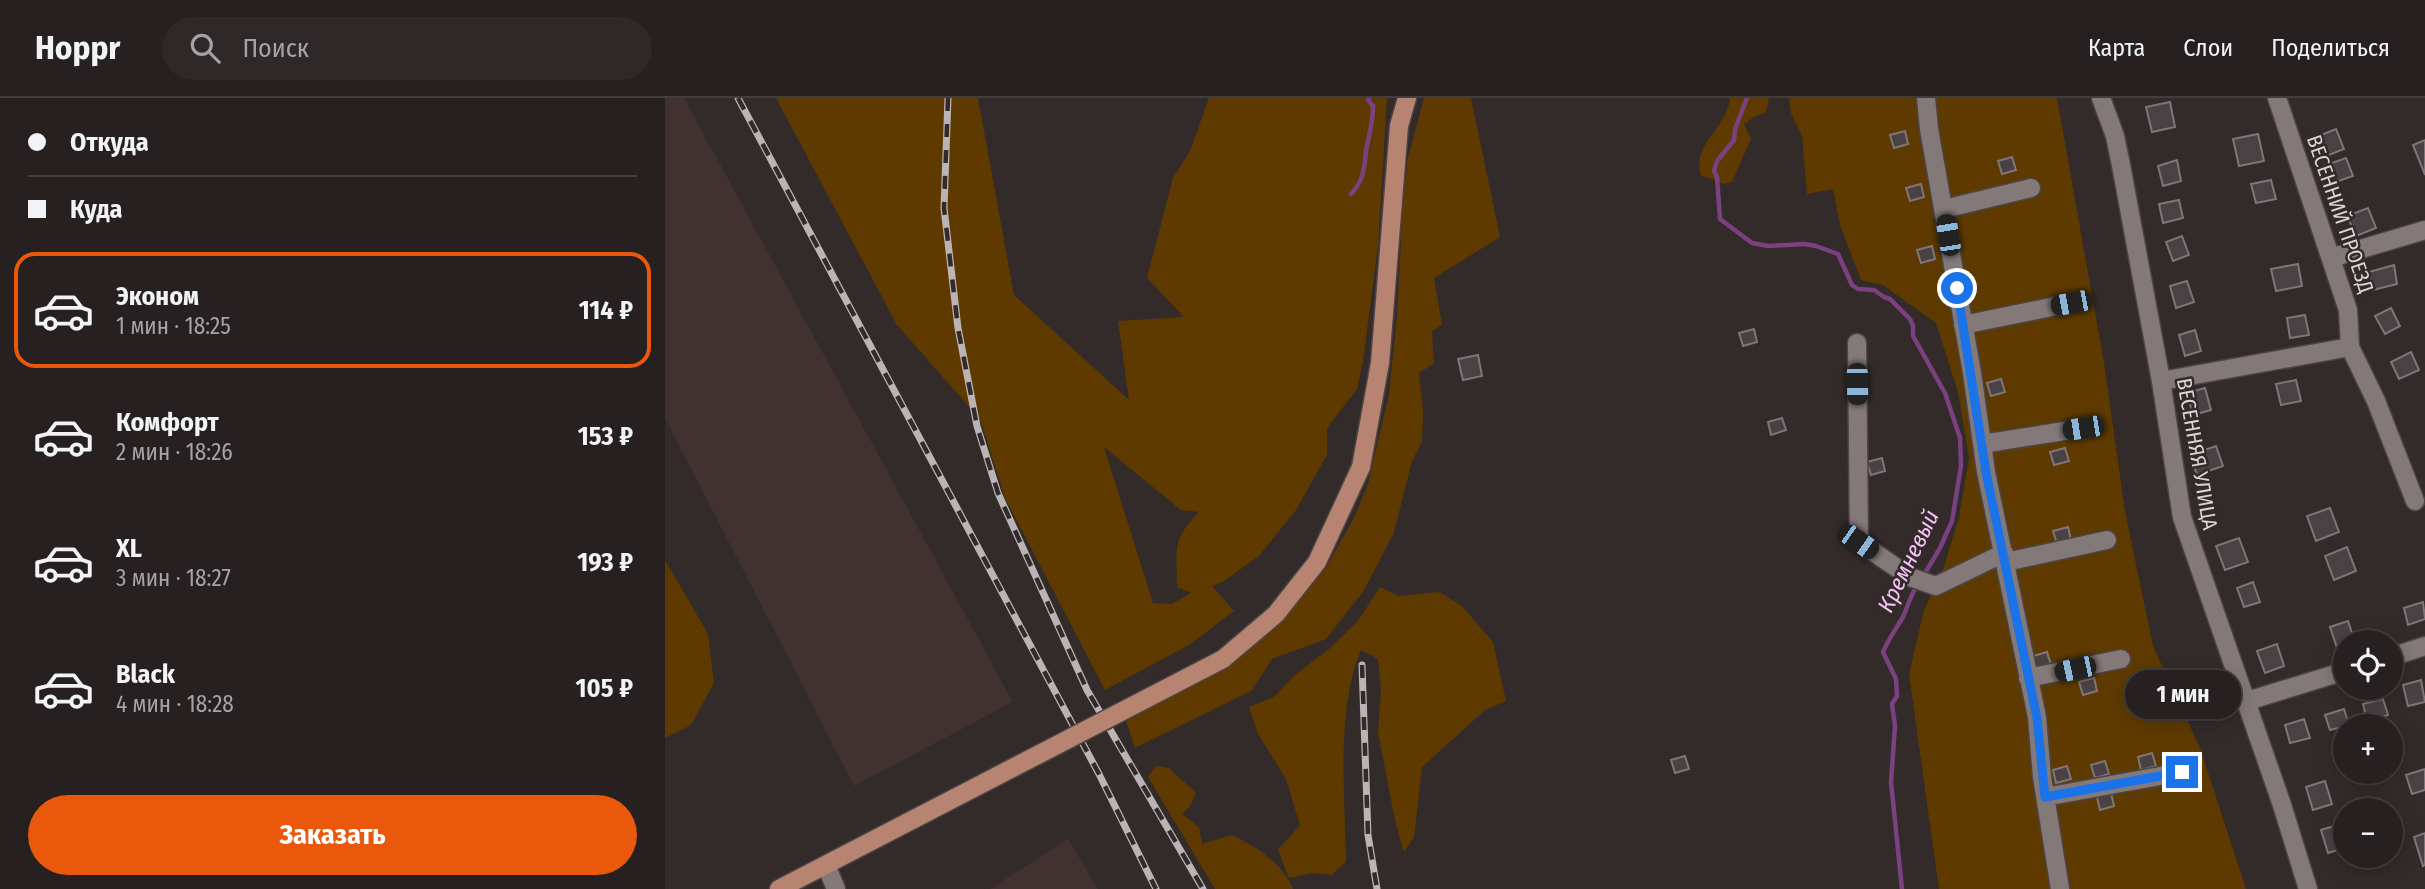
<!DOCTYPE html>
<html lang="ru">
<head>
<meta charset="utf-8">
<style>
  body { margin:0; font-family:"Fira Sans Condensed",sans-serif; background:#2e2829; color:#f1f3f6; height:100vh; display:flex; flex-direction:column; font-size:26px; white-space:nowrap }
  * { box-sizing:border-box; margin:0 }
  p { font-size:23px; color:#a4a3a5 }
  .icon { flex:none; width:38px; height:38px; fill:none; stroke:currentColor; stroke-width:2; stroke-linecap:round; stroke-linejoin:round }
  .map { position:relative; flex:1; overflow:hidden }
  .panel { display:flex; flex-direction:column; background:#262020; width:665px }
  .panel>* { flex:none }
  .top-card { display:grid; align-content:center; height:154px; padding:0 28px; background:#262020 }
  .tools { position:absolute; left:1668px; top:532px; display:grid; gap:14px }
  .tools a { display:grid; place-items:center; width:70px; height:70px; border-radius:50%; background:#262020; box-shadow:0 4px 18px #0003,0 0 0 2px #423e3e; font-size:35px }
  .end { position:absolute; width:32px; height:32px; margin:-16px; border:9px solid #1a73e8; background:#fff; box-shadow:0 0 0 4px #fff }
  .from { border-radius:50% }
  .bubble { position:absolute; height:49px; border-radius:24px; background:#262020; box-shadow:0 4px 18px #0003,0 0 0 2px #423e3e; font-size:23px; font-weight:700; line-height:49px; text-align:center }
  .car { position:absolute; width:21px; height:42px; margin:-21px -10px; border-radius:9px; box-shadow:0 0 5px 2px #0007; background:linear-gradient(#222 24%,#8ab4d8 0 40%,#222 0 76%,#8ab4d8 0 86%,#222 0) }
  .top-card b { display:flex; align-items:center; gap:24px; height:66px; font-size:26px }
  .top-card b+b { border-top:2px solid #423e3e }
  .top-card i { width:18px; height:18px; background:#f1f3f6 }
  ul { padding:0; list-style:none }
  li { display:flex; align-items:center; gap:21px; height:116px; margin:0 14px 10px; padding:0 14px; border:4px solid transparent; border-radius:21px }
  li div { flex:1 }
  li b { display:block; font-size:26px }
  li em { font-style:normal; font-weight:700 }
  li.active { border-color:#ea580c }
  li>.icon { width:63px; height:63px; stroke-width:1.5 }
  .primary-button { display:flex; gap:14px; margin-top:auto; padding:14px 28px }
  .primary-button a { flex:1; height:80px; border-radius:42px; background:#ea580c; color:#fff; font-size:28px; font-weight:700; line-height:80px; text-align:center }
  header { display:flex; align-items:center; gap:42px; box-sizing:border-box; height:98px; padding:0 35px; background:#262020; border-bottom:2px solid #423e3e }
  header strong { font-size:33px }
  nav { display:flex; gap:38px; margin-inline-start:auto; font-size:24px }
  .search { width:490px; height:63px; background:#2e2829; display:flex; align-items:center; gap:18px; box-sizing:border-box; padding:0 24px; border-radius:38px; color:#a4a3a5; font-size:26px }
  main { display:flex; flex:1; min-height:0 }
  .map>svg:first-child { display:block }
  .built { fill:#413131 }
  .green { fill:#5e3a00; fill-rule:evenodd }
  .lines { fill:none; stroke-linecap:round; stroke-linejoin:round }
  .stream { stroke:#7b407f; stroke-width:4.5 }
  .building { fill:#4a4144; stroke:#7e7579; stroke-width:2 }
  .minor-casing { stroke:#4d4545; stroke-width:21 }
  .major-casing { stroke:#4d4545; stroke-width:21 }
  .minor { stroke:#847979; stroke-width:18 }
  .major { stroke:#b68471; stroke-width:18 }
  .rail-casing { stroke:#bbb4b4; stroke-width:7 }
  .rail { stroke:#332a2a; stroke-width:4.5; stroke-dasharray:13; stroke-linecap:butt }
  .major-bridge-casing { stroke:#4d4545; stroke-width:21; stroke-linecap:butt }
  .major-bridge { stroke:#b68471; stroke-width:18 }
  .route { stroke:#1a73e8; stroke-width:9 }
  .labels { text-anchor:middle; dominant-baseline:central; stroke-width:5; stroke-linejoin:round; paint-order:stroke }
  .street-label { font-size:21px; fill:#ddd6d6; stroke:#332a2a }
  .water-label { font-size:23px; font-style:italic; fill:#f4c2f6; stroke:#332a2a }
</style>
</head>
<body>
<header>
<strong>Hoppr</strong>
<div class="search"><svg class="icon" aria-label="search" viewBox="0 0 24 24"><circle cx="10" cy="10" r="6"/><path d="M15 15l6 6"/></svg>Поиск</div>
<nav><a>Карта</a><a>Слои</a><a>Поделиться</a></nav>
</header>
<main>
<section class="panel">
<div class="top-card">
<b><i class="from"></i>Откуда</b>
<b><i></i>Куда</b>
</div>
<ul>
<li class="active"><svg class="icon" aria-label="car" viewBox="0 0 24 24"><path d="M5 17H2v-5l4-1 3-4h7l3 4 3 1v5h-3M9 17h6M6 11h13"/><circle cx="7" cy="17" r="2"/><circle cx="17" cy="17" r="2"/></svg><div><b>Эконом</b><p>1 мин · 18:25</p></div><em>114 ₽</em></li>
<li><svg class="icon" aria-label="car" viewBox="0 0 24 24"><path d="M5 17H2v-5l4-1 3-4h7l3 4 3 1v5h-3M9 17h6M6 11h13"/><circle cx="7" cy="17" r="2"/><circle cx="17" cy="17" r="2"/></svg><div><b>Комфорт</b><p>2 мин · 18:26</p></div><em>153 ₽</em></li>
<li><svg class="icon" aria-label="car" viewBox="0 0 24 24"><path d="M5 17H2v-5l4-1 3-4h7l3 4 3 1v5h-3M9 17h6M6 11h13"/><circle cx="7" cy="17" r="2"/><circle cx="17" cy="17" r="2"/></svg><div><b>XL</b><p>3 мин · 18:27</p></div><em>193 ₽</em></li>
<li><svg class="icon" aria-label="car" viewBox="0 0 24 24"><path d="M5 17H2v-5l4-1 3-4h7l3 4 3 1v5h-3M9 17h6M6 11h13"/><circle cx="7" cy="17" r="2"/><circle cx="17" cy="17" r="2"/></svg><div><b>Black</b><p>4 мин · 18:28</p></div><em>105 ₽</em></li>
</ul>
<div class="primary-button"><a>Заказать</a></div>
</section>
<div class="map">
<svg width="1760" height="791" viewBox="0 0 1760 791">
  <rect width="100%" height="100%" fill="#332a2a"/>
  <path class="built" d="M0,0h19l329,604 -159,84 -189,-368z
    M403,741l30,50h-108z"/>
  <path class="green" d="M111,0h202l36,197 115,105 -11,-79 66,-4 -37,-39 26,-100 17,-27 19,-53h178l-9,148 -15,115 -6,28 -30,39v27l-31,55 -37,46 -35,25 -12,5 22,25 -45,34 -84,45 -100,-192 -25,-79 -83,-94zM439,349l77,63 18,2c-28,29 -22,37 -22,75l14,6 -19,11 -19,-1z
    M759,0h47l29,139 -66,41 8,47 -10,6 2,32 -15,10 4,37 -1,32 -10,19 -18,71 -29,57 -39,50 -54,20 -21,32 -116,57 -10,-30 120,-67 33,-27 48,-56 29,-52 13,-32 21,-90 8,-78 6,-115 5,-43z
    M1065,0h39l-3,14 -12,5 -10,7 7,15 -19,43 -8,2 -23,-9c-10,-30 27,-48 29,-77z
    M1124,0h268l47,265 21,148 28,135 47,102 46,141h-307l-30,-215 15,-64 18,-37 17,-56 10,-59 -11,-66 -22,-69 -53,-38 -22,-5 -21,-55 -7,-36 -26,5 -5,-58 -11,-23z
    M0,462l43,74 6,49 -23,42 -26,13z
    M715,489l19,9 40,-4 23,14 31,36 13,59 -21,9 -63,57 -8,70 -10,15 -8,-27 -18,-92 3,-44 -3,-30 -17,-9c-25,58 -16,148 -15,212l-15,13 -18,-2 -24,5 -11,-28 22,-25 -14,-46 -28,-45 -9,-27 25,-10 21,-22 34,-26 29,-28z
    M491,668l13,2 27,25 -6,13 -8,8 17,13 3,17 30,-9c26,13 49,27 61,54h-78l-67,-112z"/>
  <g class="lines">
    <path class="stream" d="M1082,0l-12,31 -1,11 -17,21 -3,10 3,6 3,42 32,24 16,3 36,-2 12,2 22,8 14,31 6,4 16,1 10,7 6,2 20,20 3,7v10l32,57 15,45 1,28 -9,55 -12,27 -16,27
      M686,96c13,-14 13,-25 15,-43 3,-16 7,-28 7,-45l-5,-6 1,-2
      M1237,791l-11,-107 4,-56 -3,-22 5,-8 -1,-17 -13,-27c6,-14 13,-23 20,-35 5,-11 7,-21 14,-31"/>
  </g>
  <path class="building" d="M1505,4l5,25 -23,5 -6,-25z
    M1671,31l8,20 -20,8 -8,-20z
    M1240,33l3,13 -14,4 -4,-13z
    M1593,36l6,27 -25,5 -6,-27z
    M1760,42v35l-12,-30z
    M1347,59l4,13 -14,4 -4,-13z
    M1681,60l7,18 -20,7 -7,-18z
    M1512,62l4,21 -18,5 -5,-20z
    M1606,82l5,19 -20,4 -5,-19z
    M1256,86l3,13 -14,4 -4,-13z
    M1514,102l4,18 -20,5 -4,-19z
    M1703,110l8,20 -20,8 -9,-20z
    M1517,138l7,19 -16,6 -7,-19z
    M1267,148l3,13 -14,4 -4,-13z
    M1633,166l4,22 -26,5 -5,-22z
    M1729,167l3,19 -24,6 -4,-18z
    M1522,183l7,21 -18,6 -6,-22z
    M1726,210l9,18 -15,8 -10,-18z
    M1640,217l4,20 -19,3 -3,-20z
    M1089,231l3,13 -14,4 -4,-13z
    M1530,232l6,21 -16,5 -6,-21z
    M1746,254l8,18 -20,9 -8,-17z
    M813,257l4,21 -19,4 -5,-21z
    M1336,281l4,13 -14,4 -4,-13z
    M1631,282l5,21 -20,4 -5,-21z
    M1540,290l6,22 -18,5 -6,-22z
    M1117,320l4,12 -15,5 -3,-13z
    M1551,348l7,20 -26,9 -7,-20z
    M1400,350l4,13 -15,4 -4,-13z
    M1217,360l3,13 -14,4 -4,-13z
    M1665,410l9,24 -23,9 -9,-25z
    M1403,429l3,13 -14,4 -4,-13z
    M1574,440l9,24 -23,8 -9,-24z
    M1682,449l9,24 -22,9 -9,-24z
    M1588,484l7,20 -16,5 -7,-19z
    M1758,504l2,17 -17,6 -4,-17z
    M1683,523l7,21h-10v4l-8,2 -7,-21z
    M1612,546l7,22 -19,7 -8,-22z
    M1382,554l4,13 -15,4 -3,-13z
    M1429,580l3,13 -14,4 -4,-13z
    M1756,582l4,22 -17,4 -5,-21z
    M1718,601l5,16 -21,6 -4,-17z
    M1679,611l5,16 -19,5 -5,-15z
    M1639,621l6,19 -20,5 -5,-18z
    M1487,655l4,13 -15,4 -3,-13z
    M1020,658l4,13 -14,4 -4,-13z
    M1440,663l4,13 -14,4 -4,-13z
    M1402,668l4,13 -15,4 -3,-13z
    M1760,671v21l-13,4 -6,-19z
    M1660,683l7,23 -19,6 -7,-23z
    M1446,695l3,13 -14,4 -3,-13z
    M1675,726l5,24 -17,5 -7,-23z
    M1760,735v32l-2,1 -9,-29z"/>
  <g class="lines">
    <g class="minor-casing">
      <path id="minor" d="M1261,0l3,31 43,244 14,99 51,245 5,60 18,112
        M1436,0l14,38 6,29 40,216 21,136 100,288 26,84
        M1612,0l71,212 2,37 26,54 39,100
        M1279,111l87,-21
        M1666,160l94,-28
        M1298,227l108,-22
        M1192,245l2,199 51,35 26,9 68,-33
        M1496,283l189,-34
        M1317,346l101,-16
        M1341,464l101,-22
        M1726,559l34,-11
        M1363,580l93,-19
        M1579,604l101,-31
        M1380,699l137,-25
        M161,767l10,24"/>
    </g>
    <g class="major-casing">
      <path id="major" d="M558,561l53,-45 41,-52 44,-95 19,-104 19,-237 8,-28
        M114,791l137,-71"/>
    </g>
    <use href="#minor" class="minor"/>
    <use href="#major" class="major"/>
    <g class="rail-casing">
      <path id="rail" d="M73,0l361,676 57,115
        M283,0l-4,110 14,120 19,98 21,67 89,197 116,199
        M697,567l6,170 9,54"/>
    </g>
    <use href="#rail" class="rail"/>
    <g class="major-bridge-casing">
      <path id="major-bridge" d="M251,720l307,-159"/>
    </g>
    <use href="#major-bridge" class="major-bridge"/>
  </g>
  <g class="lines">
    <path class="route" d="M1292,190l29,184 51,246 8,79 137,-25"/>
  </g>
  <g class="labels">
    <g class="street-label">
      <text transform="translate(1675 116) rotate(71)">ВЕСЕННИЙ ПРОЕЗД</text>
      <text transform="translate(1532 356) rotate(80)">ВЕСЕННЯЯ УЛИЦА</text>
    </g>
    <g class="water-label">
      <text transform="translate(1243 463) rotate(-64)">Кремневый</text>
    </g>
  </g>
</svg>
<div class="tools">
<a><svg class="icon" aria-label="locate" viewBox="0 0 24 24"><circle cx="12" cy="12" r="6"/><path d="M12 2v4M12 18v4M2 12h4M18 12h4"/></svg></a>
<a>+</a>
<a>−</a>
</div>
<i class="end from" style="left:1292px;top:190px"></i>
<i class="end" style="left:1517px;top:674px"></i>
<div class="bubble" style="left:1460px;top:572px;width:116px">1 мин</div>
<i class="car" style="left:1283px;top:137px;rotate:351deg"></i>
<i class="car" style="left:1406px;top:205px;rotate:259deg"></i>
<i class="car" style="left:1192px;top:286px;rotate:179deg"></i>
<i class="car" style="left:1418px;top:330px;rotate:261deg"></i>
<i class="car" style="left:1194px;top:444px;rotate:125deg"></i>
<i class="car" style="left:1410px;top:571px;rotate:258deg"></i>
</div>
</main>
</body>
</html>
